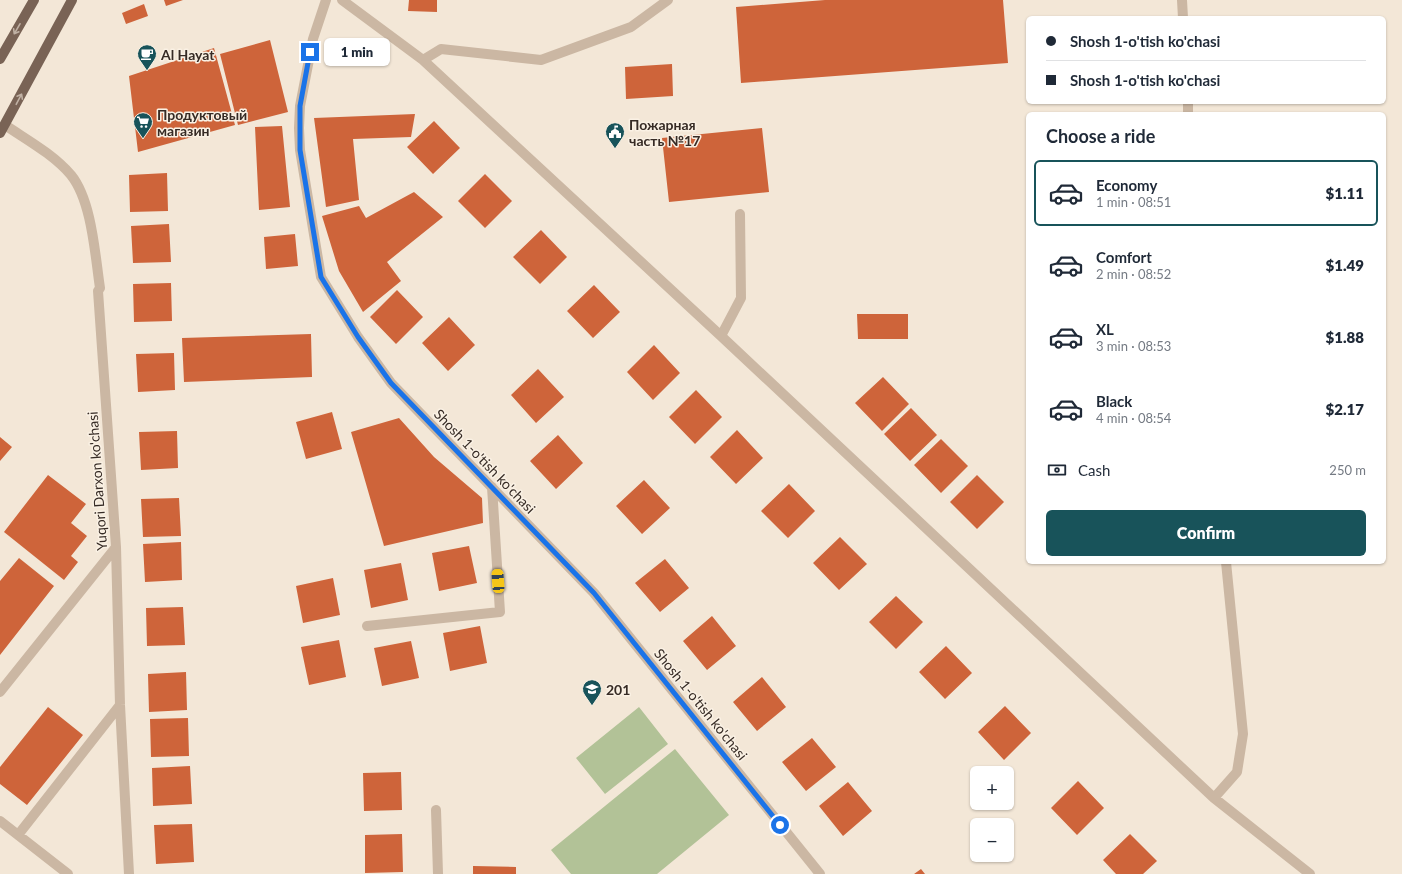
<!DOCTYPE html>
<html lang="en">
<head>
<meta charset="utf-8">
<style>
  body { margin:0; font-family:Lato,sans-serif; background:#f6f6f7; color:#1f2937; height:100vh; display:flex; flex-direction:column; font-size:15px; white-space:nowrap }
  * { box-sizing:border-box; margin:0 }
  p { font-size:13px; color:#747a83 }
  .icon { flex:none; width:22px; height:22px; fill:none; stroke:currentColor; stroke-width:2; stroke-linecap:round; stroke-linejoin:round }
  .map { position:relative; flex:1; overflow:hidden }
  .side { position:absolute; left:1026px; top:112px; width:360px; height:452px; display:flex; flex-direction:column; background:#fff; border-radius:6px; box-shadow:0 1px 3px #0004 }
  .side>* { flex:none }
  .hud { position:absolute; left:1026px; top:16px; width:360px; height:88px; border-radius:6px; box-shadow:0 1px 3px #0004; display:grid; align-content:center; height:88px; padding:0 20px; background:#fff }
  .buttons { position:absolute; left:970px; top:766px; display:grid; gap:8px }
  .buttons a { display:grid; place-items:center; width:44px; height:44px; border-radius:6px; background:#fff; box-shadow:0 1px 3px #0004; font-size:20px }
  .end { position:absolute; width:18px; height:18px; margin:-9px; border:5px solid #1a73e8; background:#fff; box-shadow:0 0 0 2px #fff }
  .from { border-radius:50% }
  .bubble { position:absolute; height:28px; border-radius:6px; background:#fff; box-shadow:0 1px 3px #0004; font-size:13px; font-weight:800; line-height:28px; text-align:center }
  .car { position:absolute; width:12px; height:24px; margin:-12px -6px; border-radius:5px; box-shadow:0 0 3px 1px #0007; background:linear-gradient(#f5c518 24%,#345 0 40%,#f5c518 0 76%,#345 0 86%,#f5c518 0) }
  .hud b { display:flex; align-items:center; gap:14px; height:38px; font-size:15px }
  .hud b+b { border-top:1px solid #e0e1e3 }
  .hud i { width:10px; height:10px; background:#1f2937 }
  ul { padding:0; list-style:none }
  li { display:flex; align-items:center; gap:12px; height:66px; margin:0 8px 6px; padding:0 12px; border:2px solid transparent; border-radius:6px }
  li div { flex:1 }
  li b { display:block; font-size:15px }
  li em { font-style:normal; font-weight:800 }
  li.on { border-color:#18535a }
  li>.icon { width:36px; height:36px; stroke-width:1.5 }
  h2 { padding:0 20px; font-size:18px; line-height:48px }
  .pay { display:flex; align-items:center; gap:10px; height:44px; padding:0 20px; font-size:15px }
  .pay p { margin-inline-start:auto }
  .cta { display:flex; gap:8px; margin-top:auto; padding:8px 20px }
  .cta a { flex:1; height:46px; border-radius:6px; background:#18535a; color:#fff; font-size:16px; font-weight:800; line-height:46px; text-align:center }
  .map>svg:first-child { display:block }
  .green { fill:#b2c297 }
  .building { fill:#ce643a }
  .lines { fill:none; stroke-linecap:round; stroke-linejoin:round }
  .minor { stroke:#cbb7a3; stroke-width:10 }
  .major { stroke:#796355; stroke-width:10 }
  .oneway { stroke:#c0b1a4 }
  .route { stroke:#1a73e8; stroke-width:5 }
  .labels { text-anchor:middle; dominant-baseline:central; stroke-width:3; stroke-linejoin:round; paint-order:stroke }
  .poi-label { font-size:14px; font-weight:bold; fill:#362b25; stroke:#faf1e4; text-anchor:start }
  .street-label { font-size:14px; fill:#362b25; stroke:#faf1e4 }
</style>
</head>
<body>
<div class="map">
<svg width="1402" height="874" viewBox="0 0 1402 874">
  <rect width="100%" height="100%" fill="#f3e7d7"/>
  <path class="green" d="M639,707l29,37 -63,50 -29,-36z
    M675,749l54,66 -72,59h-86l-20,-24z"/>
  <path class="building" d="M164,0h19l-17,6z
    M409,0h28v12l-29,-1z
    M825,0h178l5,63 -267,20 -5,-76z
    M144,4l4,12 -22,8 -4,-11z
    M270,40l18,72 -50,13 -18,-71z
    M214,48l21,77 -97,27 -9,-76z
    M672,64l1,32 -47,3 -1,-32z
    M415,114l-4,23 -58,2 6,61 -33,7 -12,-89z
    M434,121l26,27 -27,26 -26,-27z
    M282,126l8,81 -31,3 -4,-83z
    M762,128l7,64 -100,10 -7,-64z
    M167,173l1,38 -38,1 -1,-37z
    M485,174l27,27 -27,27 -27,-27z
    M414,192l29,25 -56,45 14,19 -38,31 -24,-41 -17,-55 37,-10 7,12z
    M169,224l2,38 -38,1 -2,-37z
    M541,230l26,27 -27,27 -27,-27z
    M295,234l3,32 -32,3 -2,-32z
    M171,283l1,38 -38,1 -1,-38z
    M594,285l26,27 -27,26 -26,-27z
    M397,290l26,27 -27,27 -26,-27z
    M857,314h51v25h-50z
    M449,317l26,28 -27,26 -26,-28z
    M311,334l1,43 -128,5 -2,-44z
    M654,345l26,28 -27,27 -26,-28z
    M174,353l1,37 -37,2 -2,-38z
    M538,369l26,28 -28,26 -25,-28z
    M883,377l26,27 -27,27 -27,-28z
    M696,390l26,27 -27,27 -26,-27z
    M911,408l26,27 -27,26 -26,-27z
    M332,412l10,37 -36,10 -10,-37z
    M399,418l35,39 48,41 1,25 -99,23 -33,-114z
    M737,430l26,28 -27,26 -26,-27z
    M177,431l1,37 -37,2 -2,-38z
    M558,435l25,28 -27,26 -26,-28z
    M0,437l12,10 -12,14z
    M941,439l27,27 -27,27 -27,-28z
    M48,475l38,29 -15,19 16,13 -16,20 7,6 -14,18 -60,-48z
    M977,475l27,27 -27,27 -27,-27z
    M644,480l26,28 -28,26 -26,-28z
    M789,484l26,27 -27,27 -27,-27z
    M179,498l2,38 -38,1 -2,-38z
    M840,537l27,27 -28,26 -26,-27z
    M181,542l1,38 -37,2 -2,-38z
    M469,546l8,37 -38,8 -7,-38z
    M19,558l35,28 -54,69v-74z
    M665,559l24,29 -29,24 -25,-29z
    M401,563l7,37 -37,8 -7,-38z
    M333,578l7,37 -37,8 -7,-37z
    M896,596l27,26 -27,27 -27,-27z
    M183,607l2,38 -38,1 -1,-38z
    M712,616l24,30 -29,24 -24,-29z
    M480,626l7,37 -37,8 -7,-38z
    M339,640l7,37 -37,8 -8,-38z
    M411,641l8,37 -37,8 -8,-38z
    M946,646l26,27 -27,26 -26,-27z
    M186,672l1,38 -38,2 -1,-38z
    M762,677l24,30 -29,24 -24,-29z
    M1005,706l26,27 -27,27 -26,-28z
    M48,707l35,28 -56,70 -27,-21v-17z
    M188,718l1,38 -38,1 -1,-38z
    M812,738l24,29 -30,24 -24,-29z
    M190,766l2,38 -39,2 -1,-38z
    M401,772l1,38 -38,1 -1,-38z
    M1078,781l26,27 -27,27 -26,-27z
    M848,782l24,29 -29,25 -24,-30z
    M192,824l2,38 -38,2 -2,-39z
    M402,834l1,38 -38,1v-38z
    M1130,834l27,27 -14,13h-27l-13,-14z
    M473,866l43,1v7h-43z
    M921,869l4,5h-11z"/>
  <g class="lines">
    <path class="minor" d="M326,0l-13,39 -13,67 -1,22 1,22 21,127 37,60 33,46 203,210 226,281
      M342,0l81,60 298,276 493,462 96,76
      M1182,0l1,18
      M423,60l18,-11 100,11 90,-33 37,-27
      M1188,102v12
      M5,125c22,15 48,29 66,50 21,26 24,80 29,113l-2,3 18,256 4,158 9,169
      M721,336l20,-38 -1,-84
      M367,626l133,-14 -8,-125
      M0,692l116,-145
      M1214,798l23,-26 6,-38 -17,-172
      M436,810l2,64
      M0,821l68,53
      M18,835l102,-130"/>
    <path class="major" d="M0,59l34,-59
      M0,133l72,-133"/>
  </g>
  <defs><path id="oneway-shaft" d="M-6 0H5M1.5-3L5.5 0L1.5 3" fill="none" stroke-width="1.6" stroke-linecap="round" stroke-linejoin="round"/></defs>
  <g class="oneway">
    <use href="#oneway-shaft" transform="translate(17 29) rotate(120)"/>
    <use href="#oneway-shaft" transform="translate(19 99) rotate(-62)"/>
  </g>
  <g class="lines">
    <path class="route" d="M310,52l-10,54v44l21,127 37,60 33,46 203,210 186,232"/>
  </g>
  <defs>
    <g id="cafe-pin" transform="scale(1)"><path d="M0 17L-7.5 6A9.5 9.5 0 1 1 7.5 6Z" fill="#18535a" stroke="#faf1e4"/><path d="M-5.5-4.5H6V0H3Q3 3.5 0 3.5H-2.5Q-5.5 3.5-5.5 0ZM3-3.2v2h1.7v-2ZM-6 4.5H4V6H-6Z" fill="#fff"/></g>
    <g id="supermarket-pin" transform="scale(1)"><path d="M0 17L-7.5 6A9.5 9.5 0 1 1 7.5 6Z" fill="#18535a" stroke="#faf1e4"/><path d="M-6-5.5h2.5l.6 2H6L4.5 2H-2.5L-4.4-4H-6ZM-1.5 3.2a1.3 1.3 0 1 0 .1 0ZM3 3.2a1.3 1.3 0 1 0 .1 0Z" fill="#fff"/></g>
    <g id="civic-pin" transform="scale(1)"><path d="M0 17L-7.5 6A9.5 9.5 0 1 1 7.5 6Z" fill="#18535a" stroke="#faf1e4"/><path d="M-.6-6.5H3V-4.5H.6V-3L4-1V1h2V6H-6V1h2V-1L-.6-3ZM-1.2 2.5V6h2.4V2.5Z" fill="#fff"/></g>
    <g id="school-pin" transform="scale(1)"><path d="M0 17L-7.5 6A9.5 9.5 0 1 1 7.5 6Z" fill="#18535a" stroke="#faf1e4"/><path d="M0-5L7-2L0 1L-7-2ZM-4 1L0 2.5L4 1V4Q0 6-4 4Z" fill="#fff"/></g>
  </defs>
  <g fill-rule="evenodd">
    <use href="#cafe-pin" x="147" y="54"/>
    <use href="#supermarket-pin" x="143" y="122"/>
    <use href="#civic-pin" x="615" y="132"/>
    <use href="#school-pin" x="592" y="689"/>
  </g>
  <g class="labels">
    <g class="poi-label">
      <text x="161" y="54">Al Hayat</text>
      <text x="157" y="114">Продуктовый<tspan x="157" dy="16">магазин</tspan></text>
      <text x="629" y="124">Пожарная<tspan x="629" dy="16">часть №17</tspan></text>
      <text x="606" y="689">201</text>
    </g>
    <g class="street-label">
      <text transform="translate(485 461) rotate(46)">Shosh 1-o'tish ko'chasi</text>
      <text transform="translate(97 481) rotate(-94)">Yuqori Darxon ko'chasi</text>
      <text transform="translate(701 704) rotate(51)">Shosh 1-o'tish ko'chasi</text>
    </g>
  </g>
</svg>
<div class="buttons">
<a>+</a>
<a>−</a>
</div>
<i class="end from" style="left:780px;top:825px"></i>
<i class="end" style="left:310px;top:52px"></i>
<div class="bubble" style="left:324px;top:38px;width:66px">1 min</div>
<i class="car" style="left:498px;top:581px;rotate:356deg"></i>
<div class="hud">
<b><i class="from"></i>Shosh 1-o'tish ko'chasi</b>
<b><i></i>Shosh 1-o'tish ko'chasi</b>
</div>
<section class="side">
<h2>Choose a ride</h2>
<ul>
<li class="on"><svg class="icon" aria-label="car" viewBox="0 0 24 24"><path d="M5 17H2v-5l4-1 3-4h7l3 4 3 1v5h-3M9 17h6M6 11h13"/><circle cx="7" cy="17" r="2"/><circle cx="17" cy="17" r="2"/></svg><div><b>Economy</b><p>1 min · 08:51</p></div><em>$1.11</em></li>
<li><svg class="icon" aria-label="car" viewBox="0 0 24 24"><path d="M5 17H2v-5l4-1 3-4h7l3 4 3 1v5h-3M9 17h6M6 11h13"/><circle cx="7" cy="17" r="2"/><circle cx="17" cy="17" r="2"/></svg><div><b>Comfort</b><p>2 min · 08:52</p></div><em>$1.49</em></li>
<li><svg class="icon" aria-label="car" viewBox="0 0 24 24"><path d="M5 17H2v-5l4-1 3-4h7l3 4 3 1v5h-3M9 17h6M6 11h13"/><circle cx="7" cy="17" r="2"/><circle cx="17" cy="17" r="2"/></svg><div><b>XL</b><p>3 min · 08:53</p></div><em>$1.88</em></li>
<li><svg class="icon" aria-label="car" viewBox="0 0 24 24"><path d="M5 17H2v-5l4-1 3-4h7l3 4 3 1v5h-3M9 17h6M6 11h13"/><circle cx="7" cy="17" r="2"/><circle cx="17" cy="17" r="2"/></svg><div><b>Black</b><p>4 min · 08:54</p></div><em>$2.17</em></li>
</ul>
<div class="pay"><svg class="icon" aria-label="cash" viewBox="0 0 24 24"><path d="M3 7h18v10H3z"/><circle cx="12" cy="12" r="2"/></svg>Cash<p>250 m</p></div>
<div class="cta"><a>Confirm</a></div>
</section>
</div>
</body>
</html>
